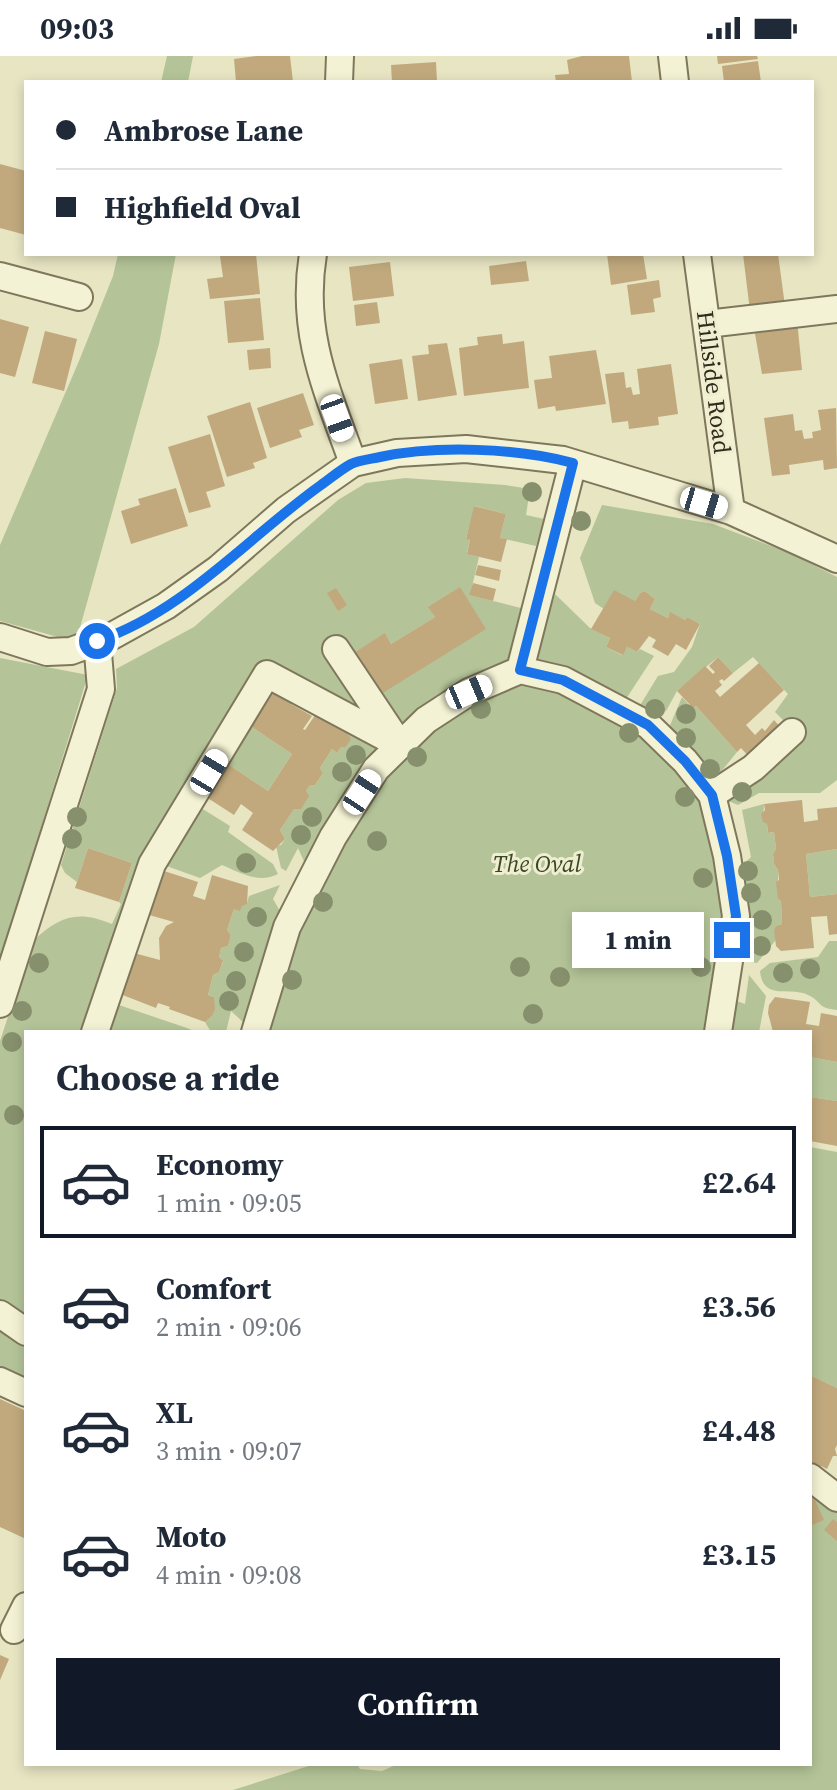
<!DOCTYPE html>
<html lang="en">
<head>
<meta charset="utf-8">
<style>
  body { margin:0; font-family:"Source Serif 4",serif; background:#f2f2f3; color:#1f2937; height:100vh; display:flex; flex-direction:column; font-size:30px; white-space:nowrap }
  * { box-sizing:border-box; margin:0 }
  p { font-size:26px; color:#747a83 }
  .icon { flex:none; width:44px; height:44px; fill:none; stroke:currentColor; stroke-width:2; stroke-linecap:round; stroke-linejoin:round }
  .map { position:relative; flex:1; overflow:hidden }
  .panel { position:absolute; left:24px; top:974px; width:788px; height:736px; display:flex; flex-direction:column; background:#fff; border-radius:0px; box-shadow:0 4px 12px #0003 }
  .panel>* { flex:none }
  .banner { position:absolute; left:24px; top:24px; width:790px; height:176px; border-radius:0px; box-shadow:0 4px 12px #0003; display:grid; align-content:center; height:176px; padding:0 32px; background:#fff }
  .end { position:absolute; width:36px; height:36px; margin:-18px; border:10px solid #1a73e8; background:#fff; box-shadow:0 0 0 4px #fff }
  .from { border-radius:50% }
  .bubble { position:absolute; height:56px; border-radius:0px; background:#fff; box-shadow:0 4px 12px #0003; font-size:26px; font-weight:700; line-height:56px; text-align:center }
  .car { position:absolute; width:24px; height:48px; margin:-24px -12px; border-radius:10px; box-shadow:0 0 6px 2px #0007; background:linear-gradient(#fff 24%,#345 0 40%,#fff 0 76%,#345 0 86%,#fff 0) }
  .banner b { display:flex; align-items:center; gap:28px; height:76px; font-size:30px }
  .banner b+b { border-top:2px solid #e0e1e3 }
  .banner i { width:20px; height:20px; background:#1f2937 }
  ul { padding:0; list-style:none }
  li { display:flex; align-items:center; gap:24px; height:112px; margin:0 16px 12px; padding:0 16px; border:4px solid transparent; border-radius:0px }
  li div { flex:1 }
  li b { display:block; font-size:30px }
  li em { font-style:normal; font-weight:700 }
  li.on { border-color:#111827 }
  li>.icon { width:72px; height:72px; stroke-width:1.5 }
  h2 { padding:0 32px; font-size:36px; line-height:96px }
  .cta { display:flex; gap:16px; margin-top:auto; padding:16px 32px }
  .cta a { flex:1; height:92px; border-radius:0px; background:#111827; color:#fff; font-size:32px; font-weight:700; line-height:92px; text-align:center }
  .status { display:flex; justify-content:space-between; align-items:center; height:56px; padding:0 40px; background:#fff; direction:ltr }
  .status svg { height:22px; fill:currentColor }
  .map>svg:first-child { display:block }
  .green { fill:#b4c498; fill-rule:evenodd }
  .building { fill:#c1a97d }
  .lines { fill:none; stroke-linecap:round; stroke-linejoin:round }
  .minor-casing { stroke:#7f775c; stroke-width:30 }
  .minor { stroke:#f3f2d4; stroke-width:26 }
  .tree { fill:#87906d }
  .route { stroke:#1a73e8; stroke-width:10 }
  .labels { text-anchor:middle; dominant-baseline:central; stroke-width:6; stroke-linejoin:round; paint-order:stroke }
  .street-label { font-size:24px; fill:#312b1e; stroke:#f0eed1 }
  .park-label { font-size:24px; font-style:italic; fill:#394a27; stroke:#f0eed1 }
</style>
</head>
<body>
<div class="status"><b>09:03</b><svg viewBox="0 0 49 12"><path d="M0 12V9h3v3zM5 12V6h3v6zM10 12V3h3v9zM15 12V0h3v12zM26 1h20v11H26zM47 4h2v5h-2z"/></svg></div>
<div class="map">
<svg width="837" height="1734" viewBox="0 0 837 1734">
  <rect width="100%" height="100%" fill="#e7e5c2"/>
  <path class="green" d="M167,0h26l-5,26h-27z
    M118,198h58l-17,90 -83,298 -76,-21v-76l79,-184 34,-85z
    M405,422l100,7 25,4 -4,26 18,4 -8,27 -36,-8 6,-24 -31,-8 -9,32 4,2 -3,13 12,4 -9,38 55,14 -10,54 -112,67 -138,-65 -33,48 -141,319h-65v285l-26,-16v-260l33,-100c27,-25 44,-31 79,-17l9,-20 -2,-2 13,-39 -44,-15 -11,34 -12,-9 -4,-8 56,-177 -1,-19 78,-42 144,-127 28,-17zM429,551l57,22 -131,23 30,-18 6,10 44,-27z
    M602,449l111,19 77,29 47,24v203l-17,13h-61l-21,12 -17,-7 76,-64 -22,-22 13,-18 -35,-37 -20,16 -15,-16 -41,34 -11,20 -9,5 -18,-9 19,-31 16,-4 18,-25 8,-23 -13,-7 -2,3 -15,-7 -2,5 -18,-9 5,-10 -10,-8 -5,2 -5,8 -31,8 -9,-6 -15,-45z
    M555,538l35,34 20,10 -4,9 16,8 5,-8 10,5 3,-3 14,7 -28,43 -93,-38z
    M0,602l88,17 -88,286z
    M514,626l38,5 70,29 58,50 31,50 12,101 -12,115h-448l49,-144 68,-106 52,-55z
    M682,641l10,11 4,-2 41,46 -26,32 -46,-47z
    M246,667l46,31 -24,37 -46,-31z
    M352,673l35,18 -80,121 -9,-20 -12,23 -5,-3 -5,-22 5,-1 4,-6 -5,-9 29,-44 6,-1 8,-12 -3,-5 12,-19 5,4 4,-6 4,1 5,-9 -2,-5z
    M764,748l-1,17 4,3 1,9 6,-1 2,17 -3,5 1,10 4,6v29l3,2 1,23 -6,2 -1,15 -18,22 -5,-1 1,-12 -14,-9 -1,-72 13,-12 -9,-47z
    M198,750l32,20 -2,6 45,32 5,10c-19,10 -37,-1 -56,-9l-22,13 -39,-14z
    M837,793v45l-27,3 -4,-43z
    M280,829l-7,14 11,19 -21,41 -19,64 -13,-12 -5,21h-15l-6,-10 7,-6 2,-19 -6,-2 5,-20 6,-3 4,-10 -4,-5 2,-9 7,-2 3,-11 -4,-5 7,-21 13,-6 2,-7z
    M829,885h8v69c-21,-2 -14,-8 -29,-15 -18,-9 -45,7 -48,-24l10,-8 48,-6z
    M749,919l17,21 -7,36h-34l9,-32 11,4z
    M113,947l74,25 9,4h-92z
    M810,1001l27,5v39l-27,-4z
    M810,1091l27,5v236l-27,-13z
    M0,1272l26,16v43l-26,-13z
    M810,1429l27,20v285h-604l82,-26h42l3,5 22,2 16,-7h412z"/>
  <path class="building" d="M256,0h34l3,26h-57l-2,-23z
    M582,0h47l3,26h-76l-1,-7 14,-1 -2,-14z
    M717,0h40l1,3 -40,5z
    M758,5l3,21h-37l-2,-16z
    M436,6l1,20h-45l-1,-17z
    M0,108l26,7v64l-26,-7z
    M240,198h16l4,40 -50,5 -3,-20 16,-2 -3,-21z
    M607,198h36l4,25 -36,6z
    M743,198h35l7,52 -35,5z
    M526,205l3,20 -38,4 -2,-19z
    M390,206l4,34 -41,5 -4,-34z
    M659,224l2,17 -8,2 2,13 -24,3 -4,-30z
    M260,242l4,42 -36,3 -4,-42z
    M377,246l3,21 -24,3 -2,-21z
    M0,263l29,8 -14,50 -15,-4z
    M797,264l5,50 -40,4 -8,-46z
    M45,275l32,8 -13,52 -32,-8z
    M502,278l1,10 21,-3 5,47 -65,8 -5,-48 19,-3 -1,-8z
    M447,287l10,52 -39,6 -6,-45 17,-2 -1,-9z
    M270,292l1,20 -22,2 -2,-20z
    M596,294l10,54 -50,7 -1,-5 -17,3 -4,-29 18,-2 -3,-22z
    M402,303l6,40 -33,5 -6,-40z
    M671,308l7,50 -20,3 1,8 -30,4 -1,-8 -16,2 -7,-49 19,-2 2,16 5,-1 2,8 7,-1 -3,-25z
    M303,337l11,32 -15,5 3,7 -32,11 -13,-40z
    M250,346l17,56 -14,5 2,5 -28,9 -20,-61z
    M836,352l1,60 -13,2 -1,-10 -34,5 1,9 -18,2 -8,-58 29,-4 2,17 7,-1 2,9 9,-1 -1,-6 9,-2 -3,-20z
    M210,378l15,52 -19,6 5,15 -22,6 -21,-66z
    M176,432l12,38 -57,18 -10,-33 19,-6 -2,-6z
    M474,450l32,8 -6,24 7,1 -6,23 -34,-8 3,-14 -4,-1z
    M478,509l23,5 -2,11 -24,-6z
    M473,527l23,6 -3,12 -24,-6z
    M460,531l26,42 -105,65 -26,-42 30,-19 6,11 44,-27 -7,-10z
    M336,532l11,17 -9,6 -11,-18z
    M614,534l21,11 5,-8 5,-2 10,8 -5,10 18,9 2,-6 15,8 2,-3 13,7 -14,26 -10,-6 -8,12 -16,-9 4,-7 -7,-4 -12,16 -10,-5 -4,8 -17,-8 4,-9 -19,-9z
    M718,601l15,16 -9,8 -2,-2 -3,2 3,4 -7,6 5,6 39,-34 25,27 -38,35 9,10 7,-7 3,3 9,-11 10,11 -32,29 -11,-12 -4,4 -41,-46 -3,2 -16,-17 28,-25 8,8 2,-2 -6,-6z
    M271,629l23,15 -3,4 21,12 -9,13 2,1 15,-22 32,21 -4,5 3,5 -6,9 -4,-1 -4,6 -5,-4 -12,19 3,5 -8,12 -6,1 -3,5 3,5 -8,13h-7l-14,21 5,9 -12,12 -31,-21 11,-17 -12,-9 -7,11 -34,-22 22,-33 46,31 24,-37 -46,-31z
    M802,744l2,22 14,-2 -1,-11 20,-2v42l-31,5 4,43 27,-3v40l-8,1 -2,-19 -16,1 3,31 -33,3 -5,-5 -2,-15 2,-5 6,-2 -1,-23 -3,-2 -2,-17 3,-2 -1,-10 -4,-6 -1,-10 3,-5 -2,-17 -6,1 -1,-9 -4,-2 -2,-8 4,-4 -1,-6z
    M88,792l44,15 -13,39 -44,-14z
    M158,813l40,13 -5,14 12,4 7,-25 36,11 -1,18 -5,2 -2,5 -6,-2 -7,21 4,5 -3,11 -7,2 -2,9 4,4 -4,11 -6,3 -5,20 6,2 1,12 -3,7 -7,6 -36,-13 1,-2 -12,-4 -2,5 -41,-16 15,-40 30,8 -1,-22 7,-12 8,-4 -32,-9z
    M775,941l35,5 -4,22 13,2 2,-13 16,3v46l-27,-5v-25h-37l-5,-19 1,-8z
    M810,1041l27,4v45l-27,-5z
    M810,1319l27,13v57l-2,4 2,7h-4l-6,13 -6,-3 -5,10 -6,-3z
    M0,1343l26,12v128l-26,-12z
    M810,1433l14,31 -14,6z
    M833,1463l4,3v19l-13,-11z
    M0,1599l9,4 -9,21z"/>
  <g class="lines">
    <g class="minor-casing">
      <path id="minor" d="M672,0l3,26
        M339,26l1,-26
        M313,198c-13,79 14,136 40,209
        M697,198l34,257
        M0,220l79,21
        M707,268l130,-15
        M0,581l47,15 24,-1 41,-15 54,-30 52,-37 68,-59 67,-47 44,-10 69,-4 97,11 168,51 106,48
        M336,593l62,93
        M520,614l53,-207
        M712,739l41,-27 39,-36
        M0,948l101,-315 -4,-48
        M95,976l57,-168 115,-190 133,71
        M255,976l32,-105 46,-90 43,-68 50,-49 43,-28 51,-22 43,10 85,45 37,36 27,34 15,61 9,60 -18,116
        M0,1258l26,18
        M0,1325l26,12
        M810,1421l27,21
        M14,1574l12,-24"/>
    </g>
    <use href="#minor" class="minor"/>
  </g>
  <g class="tree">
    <circle cx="532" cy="436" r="10"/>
    <circle cx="581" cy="465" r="10"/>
    <circle cx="481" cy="653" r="10"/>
    <circle cx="655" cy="653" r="10"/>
    <circle cx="686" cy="658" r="10"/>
    <circle cx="629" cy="677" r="10"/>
    <circle cx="686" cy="682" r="10"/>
    <circle cx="356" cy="699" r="10"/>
    <circle cx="417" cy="701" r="10"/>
    <circle cx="710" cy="713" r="10"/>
    <circle cx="342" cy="716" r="10"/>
    <circle cx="742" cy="736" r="10"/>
    <circle cx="685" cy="741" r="10"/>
    <circle cx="77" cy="761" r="10"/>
    <circle cx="312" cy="761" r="10"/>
    <circle cx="301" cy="779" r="10"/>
    <circle cx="72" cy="783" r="10"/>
    <circle cx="377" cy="785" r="10"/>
    <circle cx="246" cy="807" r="10"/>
    <circle cx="748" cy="815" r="10"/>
    <circle cx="703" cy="822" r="10"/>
    <circle cx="751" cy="837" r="10"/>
    <circle cx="323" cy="846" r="10"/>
    <circle cx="257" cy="861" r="10"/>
    <circle cx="762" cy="864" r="10"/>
    <circle cx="761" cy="890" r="10"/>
    <circle cx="244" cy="896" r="10"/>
    <circle cx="39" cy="907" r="10"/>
    <circle cx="520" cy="911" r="10"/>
    <circle cx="701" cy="911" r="10"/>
    <circle cx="810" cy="913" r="10"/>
    <circle cx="783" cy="917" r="10"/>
    <circle cx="560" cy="921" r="10"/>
    <circle cx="292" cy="924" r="10"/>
    <circle cx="236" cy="925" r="10"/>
    <circle cx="229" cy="945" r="10"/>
    <circle cx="22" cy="955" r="10"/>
    <circle cx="533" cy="958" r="10"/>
    <circle cx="12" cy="986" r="10"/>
    <circle cx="14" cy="1059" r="10"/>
  </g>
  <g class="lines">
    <path class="route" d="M97,585c87,-29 151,-104 224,-156 10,-7 19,-15 30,-21 8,-4 20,-5 29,-7 56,-12 138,-9 193,6l-53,207 43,10 85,45 37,36 27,34 15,61 9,60 -4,24"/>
  </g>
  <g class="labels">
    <g class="street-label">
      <text transform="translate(714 326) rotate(83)">Hillside Road</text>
    </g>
    <g class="park-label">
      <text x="537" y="807">The Oval</text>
    </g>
  </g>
</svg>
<i class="end from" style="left:97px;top:585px"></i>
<i class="end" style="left:732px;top:884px"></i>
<div class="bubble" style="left:572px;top:856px;width:132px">1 min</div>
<i class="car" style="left:337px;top:362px;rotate:160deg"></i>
<i class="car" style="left:704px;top:447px;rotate:107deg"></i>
<i class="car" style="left:469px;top:636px;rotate:67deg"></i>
<i class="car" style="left:209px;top:716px;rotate:31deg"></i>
<i class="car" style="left:362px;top:736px;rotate:33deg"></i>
<div class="banner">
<b><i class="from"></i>Ambrose Lane</b>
<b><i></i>Highfield Oval</b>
</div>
<section class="panel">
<h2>Choose a ride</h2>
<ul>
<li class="on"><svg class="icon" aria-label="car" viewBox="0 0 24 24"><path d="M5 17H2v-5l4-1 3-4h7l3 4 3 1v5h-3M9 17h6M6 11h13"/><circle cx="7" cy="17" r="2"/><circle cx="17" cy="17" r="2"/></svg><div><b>Economy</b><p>1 min · 09:05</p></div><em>£2.64</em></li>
<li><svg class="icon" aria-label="car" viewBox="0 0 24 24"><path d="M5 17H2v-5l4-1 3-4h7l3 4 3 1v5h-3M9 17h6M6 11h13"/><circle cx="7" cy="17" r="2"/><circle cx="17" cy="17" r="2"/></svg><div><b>Comfort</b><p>2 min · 09:06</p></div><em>£3.56</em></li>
<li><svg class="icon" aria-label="car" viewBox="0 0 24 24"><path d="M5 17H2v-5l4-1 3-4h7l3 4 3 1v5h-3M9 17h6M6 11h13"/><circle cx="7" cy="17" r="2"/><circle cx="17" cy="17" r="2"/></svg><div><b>XL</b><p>3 min · 09:07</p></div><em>£4.48</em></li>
<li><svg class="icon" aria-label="car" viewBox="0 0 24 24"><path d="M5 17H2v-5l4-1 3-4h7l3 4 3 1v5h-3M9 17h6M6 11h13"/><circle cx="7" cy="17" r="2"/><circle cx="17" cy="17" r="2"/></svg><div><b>Moto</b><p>4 min · 09:08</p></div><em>£3.15</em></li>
</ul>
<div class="cta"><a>Confirm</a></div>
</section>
</div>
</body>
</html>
